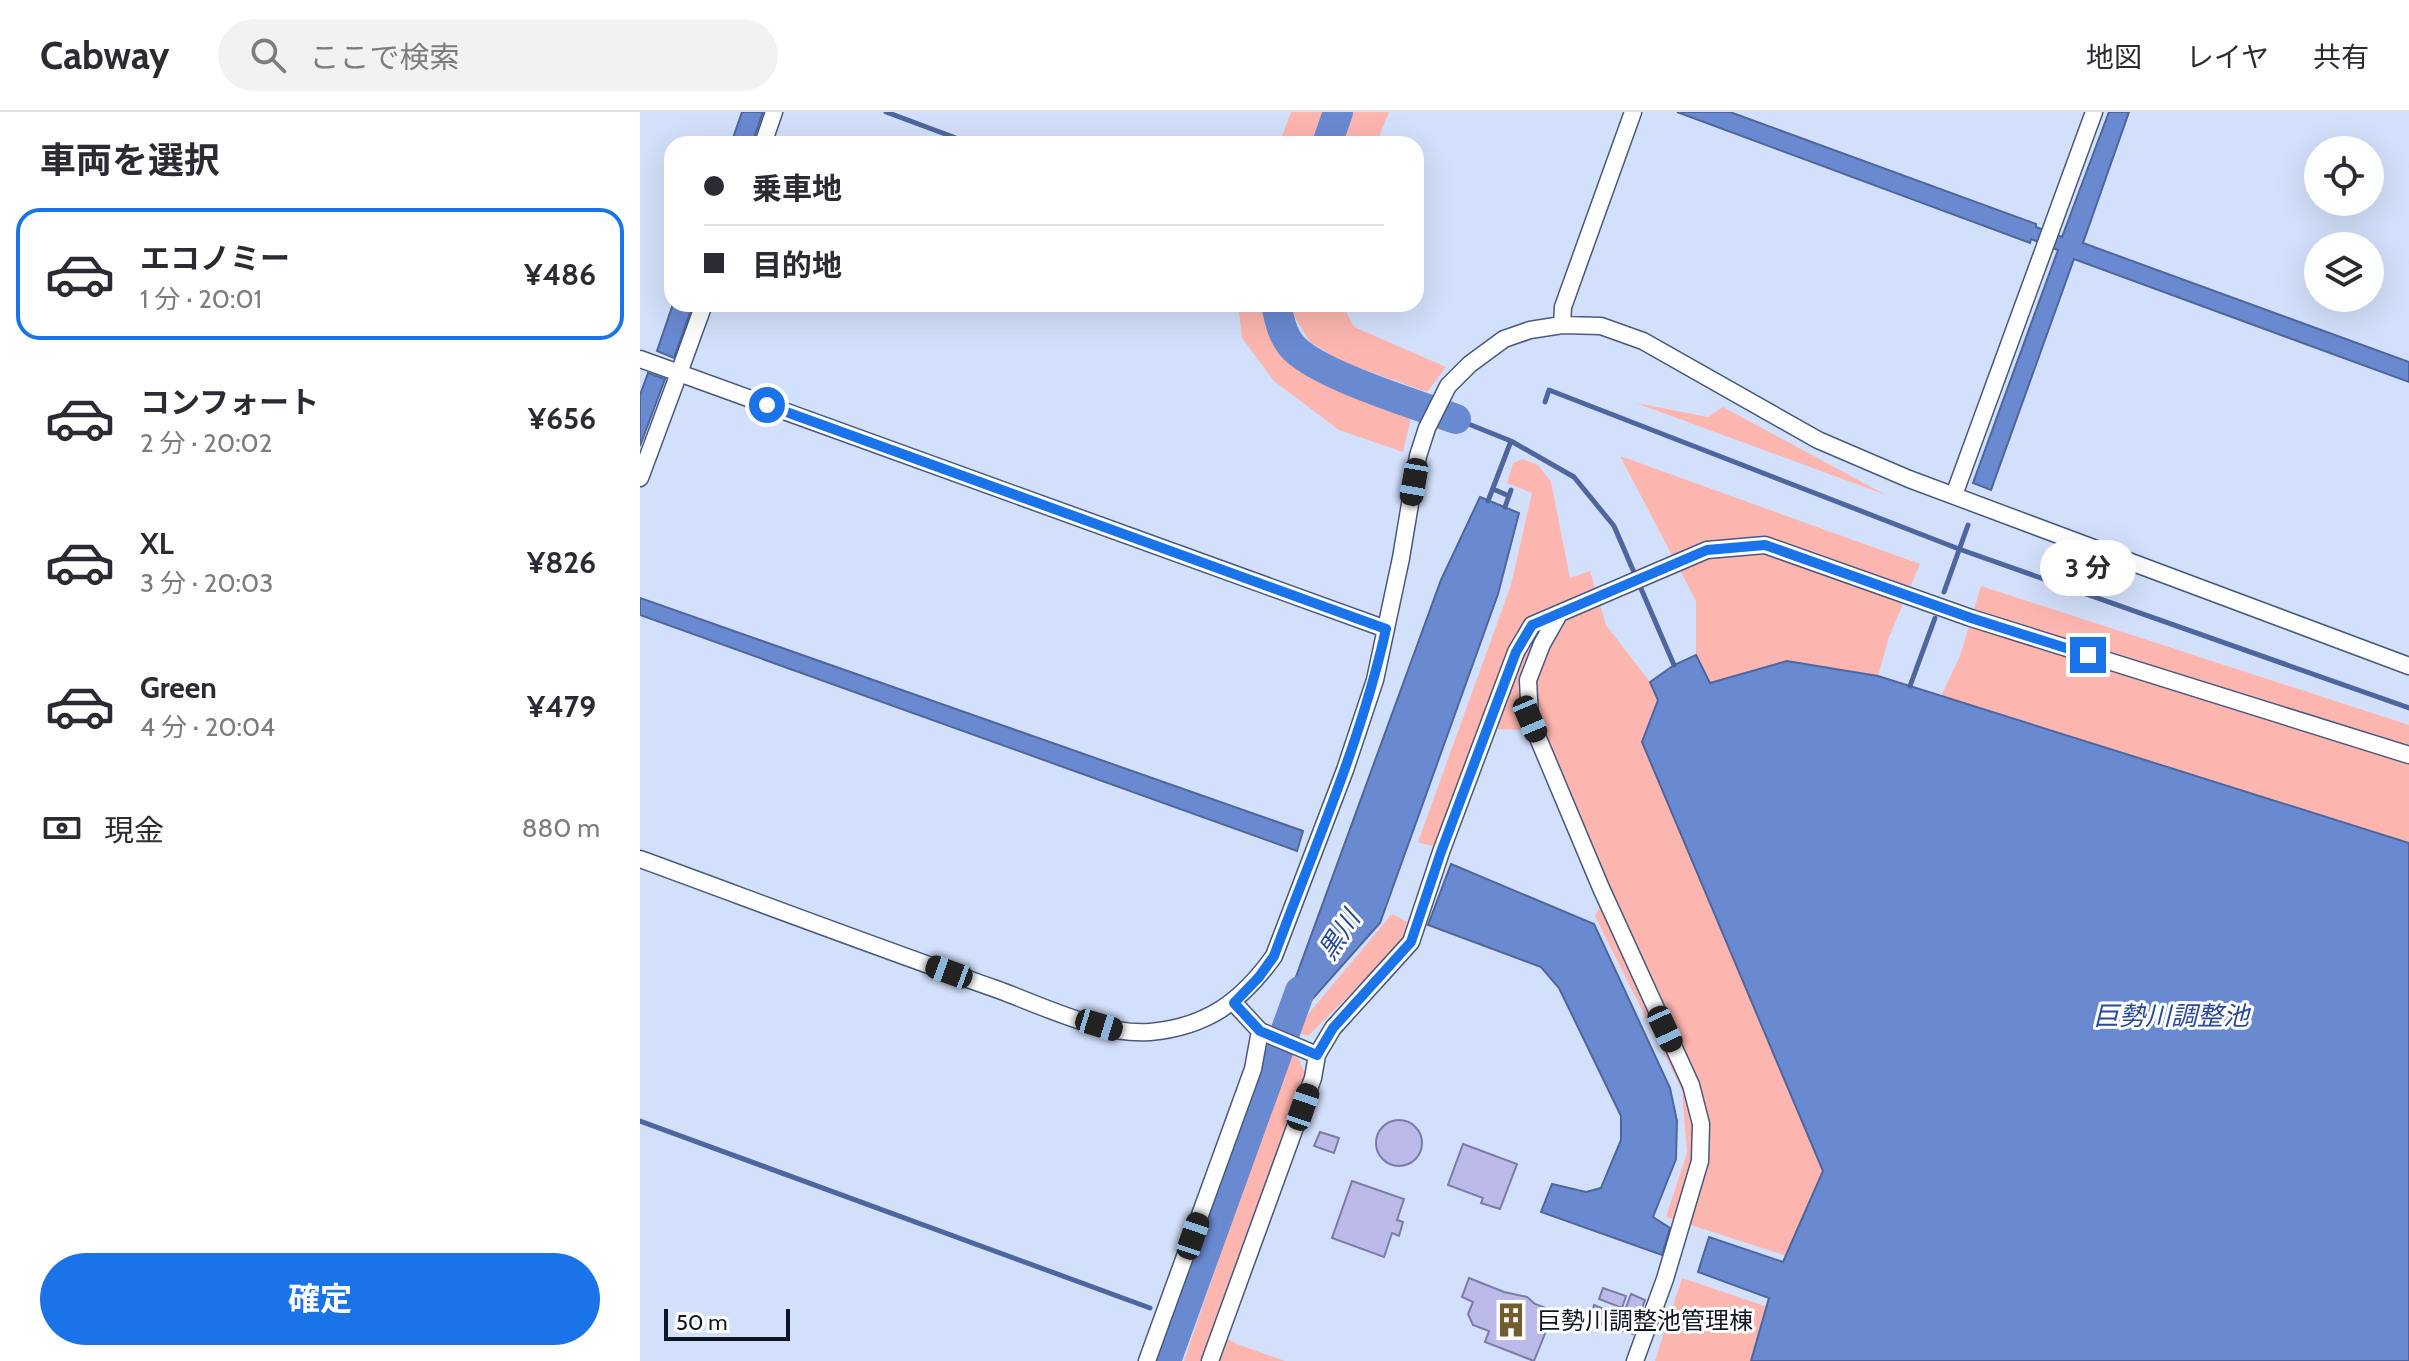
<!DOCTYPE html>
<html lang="ja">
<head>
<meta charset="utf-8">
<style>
  body { margin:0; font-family:Cabin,"Noto Sans JP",sans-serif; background:#f2f2f3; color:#2b2b33; height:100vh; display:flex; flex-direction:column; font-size:30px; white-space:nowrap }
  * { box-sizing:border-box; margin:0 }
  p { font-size:26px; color:#7c7c81 }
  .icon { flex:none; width:44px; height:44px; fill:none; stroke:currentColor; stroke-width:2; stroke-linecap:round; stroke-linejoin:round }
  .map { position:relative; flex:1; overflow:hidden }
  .drawer { display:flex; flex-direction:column; background:#fff; width:640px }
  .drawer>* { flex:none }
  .banner { position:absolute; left:24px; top:24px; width:760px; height:176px; border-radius:24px; box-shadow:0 8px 32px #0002; display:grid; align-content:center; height:176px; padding:0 40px; background:#fff }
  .tools { position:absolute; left:1664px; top:24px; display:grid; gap:16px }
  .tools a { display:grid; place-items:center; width:80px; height:80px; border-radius:50%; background:#fff; box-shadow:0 8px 32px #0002; font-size:40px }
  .scale { position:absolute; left:24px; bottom:20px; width:126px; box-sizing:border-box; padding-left:8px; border:4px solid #0f1625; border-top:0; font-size:22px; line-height:28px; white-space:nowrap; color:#0f1625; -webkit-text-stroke:6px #fff; paint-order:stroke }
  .end { position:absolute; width:36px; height:36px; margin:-18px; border:10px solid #1a73e8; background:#fff; box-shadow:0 0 0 4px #fff }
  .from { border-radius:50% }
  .bubble { position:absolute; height:56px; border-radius:28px; background:#fff; box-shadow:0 8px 32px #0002; font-size:26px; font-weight:700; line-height:56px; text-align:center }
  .car { position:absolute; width:24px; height:48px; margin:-24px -12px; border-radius:10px; box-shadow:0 0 6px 2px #0007; background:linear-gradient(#222 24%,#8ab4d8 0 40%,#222 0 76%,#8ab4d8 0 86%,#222 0) }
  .banner b { display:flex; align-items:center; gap:28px; height:76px; font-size:30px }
  .banner b+b { border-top:2px solid #e1e1e2 }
  .banner i { width:20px; height:20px; background:#2b2b33 }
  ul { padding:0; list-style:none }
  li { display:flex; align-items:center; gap:24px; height:132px; margin:0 16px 12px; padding:0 24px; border:4px solid transparent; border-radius:24px }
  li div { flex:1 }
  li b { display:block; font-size:30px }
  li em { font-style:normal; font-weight:700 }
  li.current { border-color:#1a73e8 }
  li>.icon { width:72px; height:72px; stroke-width:1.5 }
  h2 { padding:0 40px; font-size:36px; line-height:96px }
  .pay { display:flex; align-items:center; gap:20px; height:88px; padding:0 40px; font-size:30px }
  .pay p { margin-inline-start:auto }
  .action { display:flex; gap:16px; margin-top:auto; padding:16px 40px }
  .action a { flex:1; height:92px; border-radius:48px; background:#1a73e8; color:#fff; font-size:32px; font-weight:700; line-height:92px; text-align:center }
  header { display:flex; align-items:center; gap:48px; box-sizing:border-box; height:112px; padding:0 40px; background:#fff; border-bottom:2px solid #e1e1e2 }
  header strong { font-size:38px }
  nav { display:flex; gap:44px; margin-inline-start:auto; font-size:28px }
  .search { width:560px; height:72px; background:#f2f2f3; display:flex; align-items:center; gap:20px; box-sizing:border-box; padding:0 28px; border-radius:44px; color:#7c7c81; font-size:30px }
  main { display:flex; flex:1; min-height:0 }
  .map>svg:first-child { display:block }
  .green { fill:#fdb6af }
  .water { fill:#6989d1; stroke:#4e669d; stroke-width:2 }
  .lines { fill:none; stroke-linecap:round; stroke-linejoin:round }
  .stream { stroke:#4e669d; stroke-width:5 }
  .river { stroke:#6989d1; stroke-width:30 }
  .building { fill:#bbbae9; stroke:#7c7ba7; stroke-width:2 }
  .minor-casing { stroke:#48597f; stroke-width:19 }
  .minor { stroke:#fff; stroke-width:16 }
  .route { stroke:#1a73e8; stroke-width:10 }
  .labels { text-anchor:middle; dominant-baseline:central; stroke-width:6; stroke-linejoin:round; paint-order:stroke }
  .poi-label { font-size:24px; fill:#0f1625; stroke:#fff; text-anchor:start }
  .water-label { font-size:26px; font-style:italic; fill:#2949a0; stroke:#fff }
</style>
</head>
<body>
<header>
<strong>Cabway</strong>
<div class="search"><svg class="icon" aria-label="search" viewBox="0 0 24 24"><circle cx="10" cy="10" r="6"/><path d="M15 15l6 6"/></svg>ここで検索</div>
<nav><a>地図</a><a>レイヤ</a><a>共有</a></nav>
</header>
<main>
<section class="drawer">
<h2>車両を選択</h2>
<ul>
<li class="current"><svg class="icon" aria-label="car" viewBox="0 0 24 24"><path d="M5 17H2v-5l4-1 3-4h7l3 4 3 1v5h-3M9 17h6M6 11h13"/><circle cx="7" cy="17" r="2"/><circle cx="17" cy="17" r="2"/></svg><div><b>エコノミー</b><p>1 分 · 20:01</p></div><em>¥486</em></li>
<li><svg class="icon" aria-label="car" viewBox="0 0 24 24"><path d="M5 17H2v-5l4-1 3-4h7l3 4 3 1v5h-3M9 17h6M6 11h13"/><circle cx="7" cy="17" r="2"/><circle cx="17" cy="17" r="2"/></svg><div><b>コンフォート</b><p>2 分 · 20:02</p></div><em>¥656</em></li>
<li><svg class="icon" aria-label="car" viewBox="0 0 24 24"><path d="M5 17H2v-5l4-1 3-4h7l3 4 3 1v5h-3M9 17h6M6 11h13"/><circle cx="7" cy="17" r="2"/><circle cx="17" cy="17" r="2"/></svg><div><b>XL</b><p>3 分 · 20:03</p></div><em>¥826</em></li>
<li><svg class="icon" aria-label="car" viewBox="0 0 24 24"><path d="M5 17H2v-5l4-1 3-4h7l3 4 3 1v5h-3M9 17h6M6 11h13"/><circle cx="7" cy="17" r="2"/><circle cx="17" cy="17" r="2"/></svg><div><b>Green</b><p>4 分 · 20:04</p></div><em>¥479</em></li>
</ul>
<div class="pay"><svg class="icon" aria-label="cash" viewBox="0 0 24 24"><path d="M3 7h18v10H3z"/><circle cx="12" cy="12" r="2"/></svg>現金<p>880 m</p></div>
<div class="action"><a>確定</a></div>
</section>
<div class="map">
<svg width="1769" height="1249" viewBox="0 0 1769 1249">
  <rect width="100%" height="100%" fill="#d3e0fb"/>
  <path class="green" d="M651,0h36l-12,32h-36z
    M707,0h42l-13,32h-41z
    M598,192h32c1,8 0,18 3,24 25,52 91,67 139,86l-9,38 -64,-22 -65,-49 -32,-43z
    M650,192h52l12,23 92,40 -19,25 -87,-31 -30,-19 -20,-33z
    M996,291l72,14 15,-10 163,88z
    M980,344l300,108 -31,73 -11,39 -1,63 -54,432 -36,85 -121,-39 21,-64 -5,-63 -87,-174 6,-13 -76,-173 -43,-1 -44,119 -20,-6 93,-257 21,-92 -25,-10 6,-20 9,-4 16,6 13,17 19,96 20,-7 16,54 44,57 8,18 51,-17 -13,-28v-54z
    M1341,474l428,139v288l-498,-272 30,-45 19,-40z
    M752,802l15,8 -7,23 -92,91 -9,-3 5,-14z
    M649,942l10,5 9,23 -91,251 20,11 48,17h-101z
    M1042,1166l86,29 -17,54h-96z"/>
  <path class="water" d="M102,0h21l-11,32h-21z
    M1037,0h53l306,112v3l26,10 47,-125h20l-46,131 326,119v20l-335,-123 -83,231 -18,-7 85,-233 -27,-11 -1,4z
    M33,192h20l-19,54 -17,-7z
    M8,261l17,6 -25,67v-51z
    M840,385l39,16 -21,81 -118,329 -81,91 -5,14 -16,-2 163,-446z
    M0,486l663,233 -6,20 -657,-236z
    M1056,543l14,28 77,-22 91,15 531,167v518h-658l18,-63 -71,-26 11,-35 74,25 40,-91 -181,-429 16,-42 -8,-18 24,-17z
    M811,752l143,60 76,164 7,33 -1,38 -23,58 17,11 -8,27 -121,-43 11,-28 34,8 15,-4 20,-48v-24l-62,-128 -18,-21 -113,-42z"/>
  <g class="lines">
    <path class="stream" d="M246,0l86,32
      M905,290l4,-12 410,159 450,159
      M816,307l55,22 -23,60
      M871,329l63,36 40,49 60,139
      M853,377l16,7
      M865,395l6,-17
      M1304,480l24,-67
      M1270,574l25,-68
      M0,1009l510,187"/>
    <path class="river" d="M687,32l11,-32
      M636,192c3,14 6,30 15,41 23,29 127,60 165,74
      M526,1249l134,-370"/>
  </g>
  <path class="building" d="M736 1031a23 23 0 1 1 46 0a23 23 0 1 1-46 0Z
    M680,1020l19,6 -5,15 -20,-7z
    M823,1032l54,20 -17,45 -19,-6 2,-5 -35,-13z
    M712,1069l52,18 -7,21 6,2 -4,14 -7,-3 -8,24 -52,-19z
    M829,1166l35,14 23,5 8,7 19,7 -20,50 -49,-19 4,-11 -16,-6 -5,-11 5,-12 -11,-5z
    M963,1176l23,8 -4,12 -23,-9z
    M991,1182l14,6 -12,34 -15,-5z
    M954,1193l22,9 -5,13 -22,-7z"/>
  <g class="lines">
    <g class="minor-casing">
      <path id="minor" d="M123,32l11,-32
        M922,213l1,-18 70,-195
        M0,247l39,14 25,-69
        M0,366l39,-105 707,256
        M1314,383l140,-383
        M919,502l-17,30 -14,36 2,39 71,169 90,197 10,39 -1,37 -35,118 -30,82
        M0,747c120,44 239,89 359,131 43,16 105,46 151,42 57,-5 92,-31 124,-76l71,-186 30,-90 26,-122 17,-102 9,-28 21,-42 22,-22 34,-25 26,-9 32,-5 39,1 42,15 175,99 91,39 500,187
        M620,919l57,24
        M507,1249l106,-292 7,-38 -26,-28
        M570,1249l103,-283 4,-23 16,-27 78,-86 30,-90 75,-200 16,-27 175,-75 58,-5 206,73 438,137"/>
    </g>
    <use href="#minor" class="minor"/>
  </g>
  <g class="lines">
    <path class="route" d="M127,293l619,224c-25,113 -72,219 -112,327l-15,21 -25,26 26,28 57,24 16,-27 78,-86 30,-90 75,-200 16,-27 175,-75 58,-5 206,73 117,37"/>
  </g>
  <defs>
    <g id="building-bare" transform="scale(2.76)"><path d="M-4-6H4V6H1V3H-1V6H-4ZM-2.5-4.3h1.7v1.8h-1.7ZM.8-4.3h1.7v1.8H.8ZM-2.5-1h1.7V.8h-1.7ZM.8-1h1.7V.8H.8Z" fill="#735d2c" stroke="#fff" stroke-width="2.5" paint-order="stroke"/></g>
  </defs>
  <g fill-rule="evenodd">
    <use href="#building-bare" x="871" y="1208"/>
  </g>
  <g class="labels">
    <g class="poi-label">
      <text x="897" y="1208">巨勢川調整池管理棟</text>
    </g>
    <g class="water-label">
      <text transform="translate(699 823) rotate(-57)">黒川</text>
      <text x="1531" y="904">巨勢川調整池</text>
    </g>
  </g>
</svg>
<div class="tools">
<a><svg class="icon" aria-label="locate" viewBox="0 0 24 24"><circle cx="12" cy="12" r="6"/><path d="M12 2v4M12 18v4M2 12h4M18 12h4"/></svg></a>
<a><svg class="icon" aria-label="layers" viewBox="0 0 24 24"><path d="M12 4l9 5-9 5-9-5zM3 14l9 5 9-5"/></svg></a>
</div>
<div class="scale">50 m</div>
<i class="end from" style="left:127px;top:293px"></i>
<i class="end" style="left:1448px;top:543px"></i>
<div class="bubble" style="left:1400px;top:428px;width:96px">3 分</div>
<i class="car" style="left:774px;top:370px;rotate:190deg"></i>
<i class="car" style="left:890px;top:607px;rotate:157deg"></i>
<i class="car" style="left:309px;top:860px;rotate:290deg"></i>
<i class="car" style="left:459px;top:913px;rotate:107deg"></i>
<i class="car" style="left:1025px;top:917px;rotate:155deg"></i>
<i class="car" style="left:663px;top:995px;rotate:19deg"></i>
<i class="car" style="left:553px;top:1124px;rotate:19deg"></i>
<div class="banner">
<b><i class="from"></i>乗車地</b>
<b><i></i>目的地</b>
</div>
</div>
</main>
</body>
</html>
